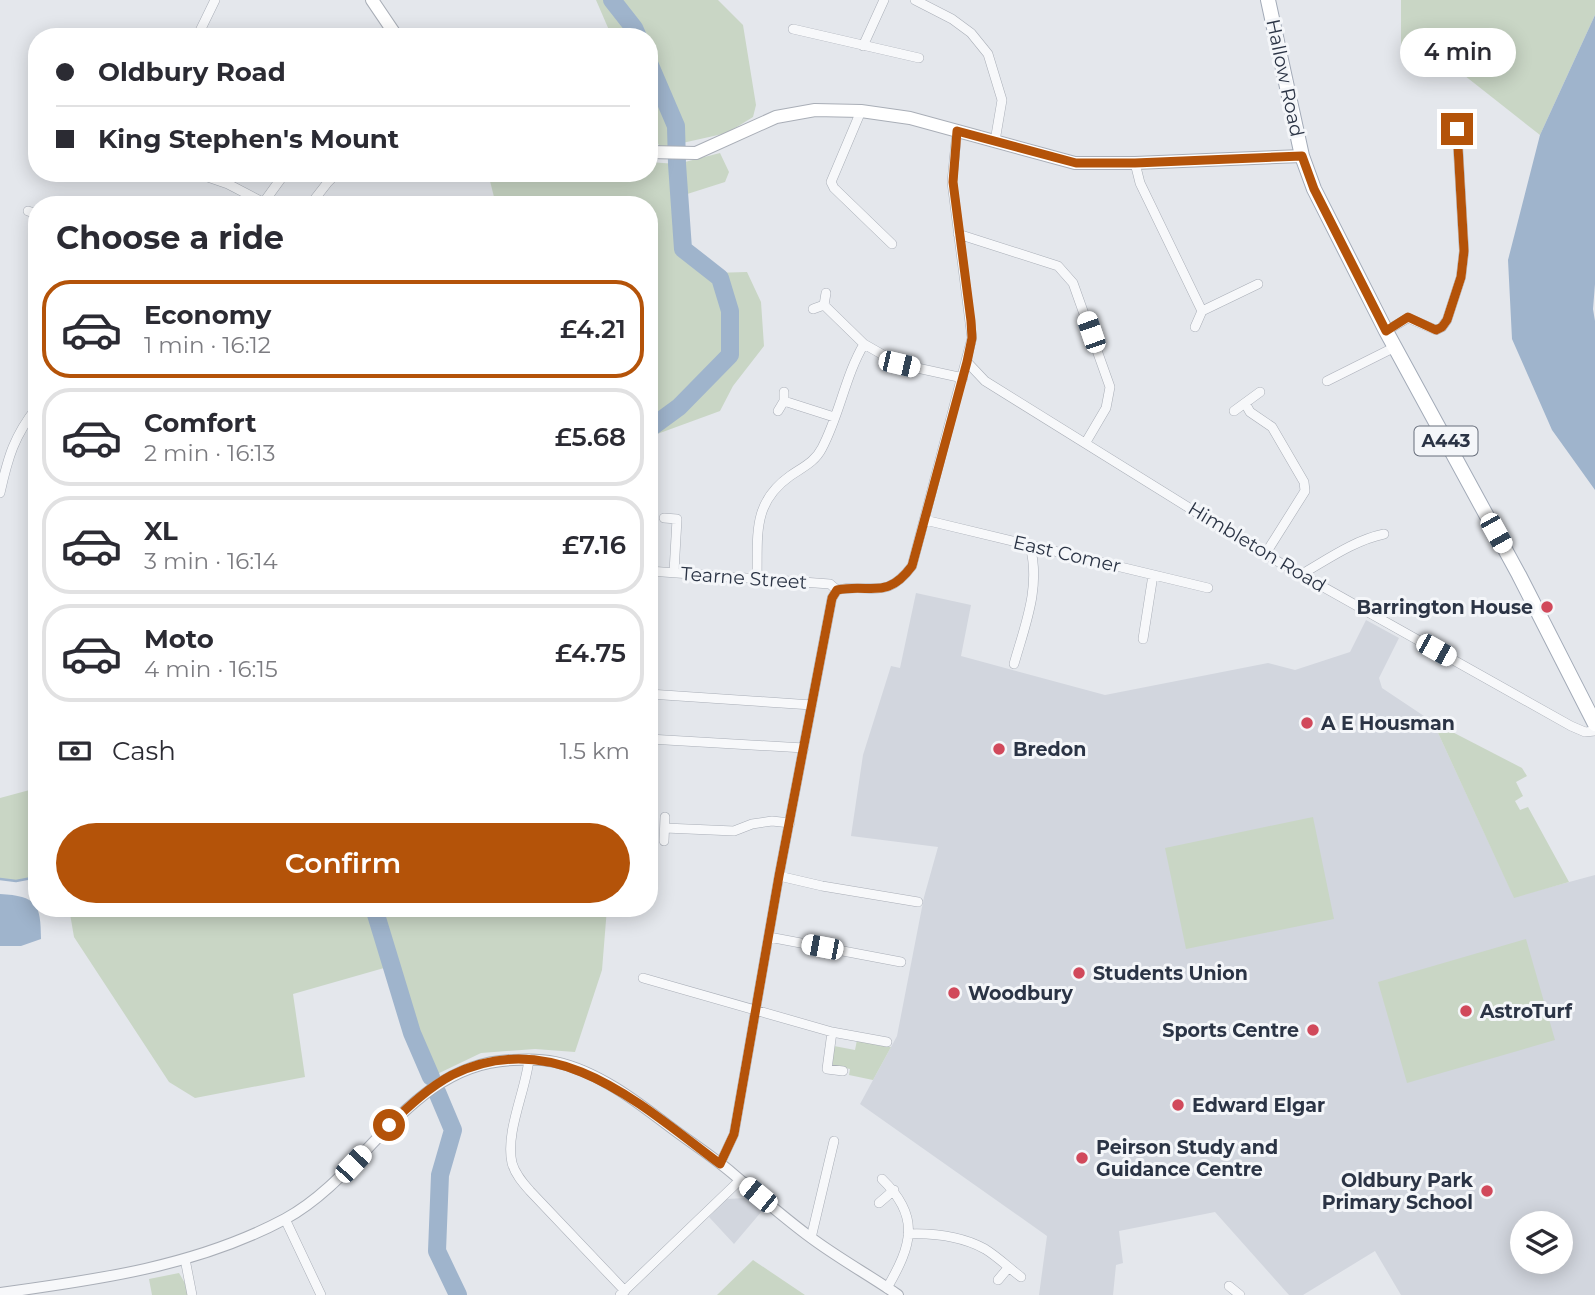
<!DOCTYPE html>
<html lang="en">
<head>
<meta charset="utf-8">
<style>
  body { margin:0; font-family:Montserrat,sans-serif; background:#f2f2f3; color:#2b2b33; height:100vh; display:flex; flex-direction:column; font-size:26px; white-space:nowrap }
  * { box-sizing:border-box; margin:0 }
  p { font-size:23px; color:#7c7c81 }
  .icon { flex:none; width:38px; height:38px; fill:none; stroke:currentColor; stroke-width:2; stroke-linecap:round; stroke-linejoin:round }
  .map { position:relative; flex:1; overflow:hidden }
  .sheet { position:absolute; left:28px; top:196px; width:630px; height:721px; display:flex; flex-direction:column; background:#fff; border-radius:28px; box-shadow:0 4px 18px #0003 }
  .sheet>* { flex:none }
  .banner { position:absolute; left:28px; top:28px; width:630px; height:154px; border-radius:28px; box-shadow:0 4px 18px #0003; display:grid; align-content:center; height:154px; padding:0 28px; background:#fff }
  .buttons { position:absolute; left:1510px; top:1211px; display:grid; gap:14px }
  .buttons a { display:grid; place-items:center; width:63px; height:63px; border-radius:50%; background:#fff; box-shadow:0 4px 18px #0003; font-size:35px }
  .end { position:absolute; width:32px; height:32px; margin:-16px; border:9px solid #b45309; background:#fff; box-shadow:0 0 0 4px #fff }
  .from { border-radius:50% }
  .bubble { position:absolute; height:49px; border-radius:24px; background:#fff; box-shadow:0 4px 18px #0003; font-size:23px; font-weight:600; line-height:49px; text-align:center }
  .car { position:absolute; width:21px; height:42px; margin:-21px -10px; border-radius:9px; box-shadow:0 0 5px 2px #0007; background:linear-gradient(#fff 24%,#345 0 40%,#fff 0 76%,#345 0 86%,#fff 0) }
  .banner b { display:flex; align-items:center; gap:24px; height:66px; font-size:26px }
  .banner b+b { border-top:2px solid #e1e1e2 }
  .banner i { width:18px; height:18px; background:#2b2b33 }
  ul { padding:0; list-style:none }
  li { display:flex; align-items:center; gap:21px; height:98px; margin:0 14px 10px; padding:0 14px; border:4px solid #e1e1e2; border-radius:28px }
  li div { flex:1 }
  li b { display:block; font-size:26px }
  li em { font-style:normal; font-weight:600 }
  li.selected { border-color:#b45309 }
  li>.icon { width:63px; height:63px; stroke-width:1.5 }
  h2 { padding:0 28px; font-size:32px; line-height:84px }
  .pay { display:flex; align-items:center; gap:18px; height:77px; padding:0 28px; font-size:26px }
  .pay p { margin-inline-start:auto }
  .button { display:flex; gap:14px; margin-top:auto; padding:14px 28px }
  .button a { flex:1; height:80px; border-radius:42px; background:#b45309; color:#fff; font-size:28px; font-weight:600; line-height:80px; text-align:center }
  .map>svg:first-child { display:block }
  .built { fill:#d2d6de; fill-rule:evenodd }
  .green { fill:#c9d6c5 }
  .water { fill:#9fb4cc }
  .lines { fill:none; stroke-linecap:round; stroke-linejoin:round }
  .stream { stroke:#9fb4cc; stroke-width:2.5 }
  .river { stroke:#9fb4cc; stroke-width:18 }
  .minor-casing { stroke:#a9aeb7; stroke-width:10 }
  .tertiary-casing { stroke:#a9aeb7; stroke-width:12 }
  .secondary-casing { stroke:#a9aeb7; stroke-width:14 }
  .primary-casing { stroke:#a3abb8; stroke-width:16 }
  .minor { stroke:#f7f8fa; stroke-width:9 }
  .tertiary { stroke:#f7f8fa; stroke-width:10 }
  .secondary { stroke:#fff; stroke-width:12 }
  .primary { stroke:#fff; stroke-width:14 }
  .route { stroke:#b45309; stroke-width:9 }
  .poi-dot { fill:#d1495b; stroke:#f4f6f9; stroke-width:2.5 }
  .labels { text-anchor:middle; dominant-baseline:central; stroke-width:6; stroke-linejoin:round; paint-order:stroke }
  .shield { fill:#f4f6f9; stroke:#676e7b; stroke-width:2 }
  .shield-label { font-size:18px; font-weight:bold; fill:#2b3445 }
  .street-label { font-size:19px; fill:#2b3445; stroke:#f4f6f9 }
  .poi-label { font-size:19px; font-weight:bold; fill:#2b3445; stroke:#f4f6f9; text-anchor:start }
</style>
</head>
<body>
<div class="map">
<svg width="1595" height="1295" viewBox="0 0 1595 1295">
  <rect width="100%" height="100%" fill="#e4e7ec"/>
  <path class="built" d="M916,593l55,12 -10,51 144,39 163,-32 27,7 55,-18 16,-32 33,18 -20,40 3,10 51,34 81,175 81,-22v420h-194l-26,-44 -72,44h-14l-74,-83 -96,19 4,32 -7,2 -3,30h-74l8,-59 -187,-132 37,-68 27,-139 14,-50 -87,-11 12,-81 28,-89 9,2zM1522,1223h39v39h-39z
    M746,1198l16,13 -28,33 -25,-27 17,-18z"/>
  <path class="green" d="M596,0h122l25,25 13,80 -3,12 -26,16 -67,15 -11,-26v-85h-37z
    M1401,0h194v15l-55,120 -85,-67 -54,-22z
    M720,153l9,19 -4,10 -44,14 2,53 29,24 35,-1 14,30 3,44 -31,40 -13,25 -71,26v-232h-153l-8,-32h161v-11l28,2z
    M1433,722l89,46 5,8 -11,6 7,14 -8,5 5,9 8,-3 41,75 -55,16z
    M37,788v89l-21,4 -16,-2v-81z
    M1313,817l21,102 -148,30 -21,-101z
    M69,908h538l-5,62 -27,82 -40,-3 -54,4 -50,24 -19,-44 -21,-67 -98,28 12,83 -110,21 -26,-16 -95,-145z
    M1526,939l29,101 -148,43 -29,-101z
    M857,1040l34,7 -18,33 -24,-5 1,-6 -16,-3 -3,-3 3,-17 21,4z
    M753,1260l52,35h-88z
    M179,1273l7,12 2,10h-36l-3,-16z"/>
  <path class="water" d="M1595,15v269l-2,25 2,12v169l-43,-60 -40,-91 -4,-79 32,-125z
    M0,894c37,2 41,10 41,45l-20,7h-21z"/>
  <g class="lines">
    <path class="stream" d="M0,879l16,2 21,-4"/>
    <path class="river" d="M612,0l22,28 4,9
      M649,63l27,63 1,38 6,85 37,29 10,33v44l-51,52 -30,22
      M374,908l38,125 19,44
      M437,1092l16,38 -13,45 -3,76 21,44"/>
    <g class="minor-casing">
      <path id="minor" d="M915,0l37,19 19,14 17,21 14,46 -7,41
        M793,29l126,29
        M197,37l18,-37
        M863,46l21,-46
        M861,111l-30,71 3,6 58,56
        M1135,163l5,20 62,128
        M196,173l32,11 40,21
        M264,202l21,-29
        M310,205l18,-23 9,-9
        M28,211l9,3
        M958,234l100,32 15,17 37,104 -4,21 -20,34
        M824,305l40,39 35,20 64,14
        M813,309l11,-4 2,-12
        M1195,327l7,-16 56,-27
        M1386,331l22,-13 28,12 6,-3 5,-7 14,-43 3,-26 -7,-122
        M967,362l18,19 267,166 319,179 14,6 10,-1
        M1327,381l68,-34
        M784,401l50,16
        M1245,403l5,9 22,15 32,55 1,9 -39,62
        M778,411l6,-10v-9
        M1234,411l26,-19
        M0,493c8,-36 14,-57 37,-86
        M664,518l13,1 -3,53
        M925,520l283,68
        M649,571l181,13 7,6
        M1302,574c26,-15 53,-34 82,-40
        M757,577c1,-42 -5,-74 33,-101 13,-9 25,-14 32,-28 18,-34 23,-72 42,-104
        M837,590c34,-8 48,12 75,-24l60,-228 -20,-156 5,-51
        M1143,639l10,-64
        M1014,664c11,-39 27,-77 16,-118
        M649,694l163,11
        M649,739l155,9
        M665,828l69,3 18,-7 20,-3 18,2
        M664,841l1,-24
        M779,876l43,10 96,16
        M769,937l132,25
        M643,978l189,54 55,10
        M832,1032l-5,37 16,2
        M529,1059c-3,31 -24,73 -17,104 3,11 11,20 18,28l95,100
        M720,1164l14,-30 45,-258 53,-278 5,-8
        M882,1179c39,38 30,66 5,109
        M879,1203l15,-13
        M285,1219l36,76
        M908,1234c26,-1 53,2 77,15 13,8 24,19 36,28
        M811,1238l23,-97
        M185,1259l7,36
        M998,1280l10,-12
        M1229,1286l11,9
        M620,1295l120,-115"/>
    </g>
    <g class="tertiary-casing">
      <path id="tertiary" d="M0,1293c97,-13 197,-27 285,-74 82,-44 125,-156 228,-159 13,-1 28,-1 42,2 42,9 80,38 114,64 21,16 43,30 63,47 26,22 51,44 78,64 28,21 59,38 88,58"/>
    </g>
    <g class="secondary-casing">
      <path id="secondary" d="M372,0l25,37
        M649,152l47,1 80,-36 39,-7 46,1 49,7 165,45h60l167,-7"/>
    </g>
    <g class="primary-casing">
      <path id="primary" d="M1268,0l34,156 12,33 72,142 133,244 76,149"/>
    </g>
    <use href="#minor" class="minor"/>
    <use href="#tertiary" class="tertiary"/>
    <use href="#secondary" class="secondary"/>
    <use href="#primary" class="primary"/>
  </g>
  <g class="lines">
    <path class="route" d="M389,1125c19,-18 40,-38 63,-50 104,-51 189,30 268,89l14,-30 45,-258 53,-278 5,-8c34,-7 49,11 75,-24l55,-204 5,-24 -1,-17 -18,-139 4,-51 119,32h59l167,-7 12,33 72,142 22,-14 28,13 6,-3 5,-7 14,-43 3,-26 -7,-122"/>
  </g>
  <g class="poi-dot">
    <circle cx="1547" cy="607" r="7"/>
    <circle cx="1307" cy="723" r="7"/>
    <circle cx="999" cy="749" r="7"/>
    <circle cx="1079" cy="973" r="7"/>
    <circle cx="954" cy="993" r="7"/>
    <circle cx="1466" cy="1011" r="7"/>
    <circle cx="1313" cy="1030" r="7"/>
    <circle cx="1178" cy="1105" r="7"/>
    <circle cx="1082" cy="1158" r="7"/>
    <circle cx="1487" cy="1191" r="7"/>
  </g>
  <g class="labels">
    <rect class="shield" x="1414.5" y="426.5" width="63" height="29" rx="5"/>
    <g class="shield-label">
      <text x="1446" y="441">A443</text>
    </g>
    <g class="street-label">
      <text transform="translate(1285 78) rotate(78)">Hallow Road</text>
      <text transform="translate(1257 547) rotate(31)">Himbleton Road</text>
      <text transform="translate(1067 554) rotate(13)">East Comer</text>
      <text transform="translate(744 578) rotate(4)">Tearne Street</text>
    </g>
    <g class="poi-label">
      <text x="1533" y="607" text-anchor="end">Barrington House</text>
      <text x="1321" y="723">A E Housman</text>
      <text x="1013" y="749">Bredon</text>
      <text x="1093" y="973">Students Union</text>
      <text x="968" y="993">Woodbury</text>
      <text x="1480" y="1011">AstroTurf</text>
      <text x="1299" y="1030" text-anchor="end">Sports Centre</text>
      <text x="1192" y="1105">Edward Elgar</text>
      <text x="1096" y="1147">Peirson Study and<tspan x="1096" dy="22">Guidance Centre</tspan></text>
      <text x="1473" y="1180" text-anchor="end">Oldbury Park<tspan x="1473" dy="22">Primary School</tspan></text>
    </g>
  </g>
</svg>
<div class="buttons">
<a><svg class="icon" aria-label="layers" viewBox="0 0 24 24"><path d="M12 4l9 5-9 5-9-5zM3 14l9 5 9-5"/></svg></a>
</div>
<i class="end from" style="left:389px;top:1125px"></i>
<i class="end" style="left:1457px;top:129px"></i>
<div class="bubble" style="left:1400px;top:28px;width:116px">4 min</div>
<i class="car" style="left:1091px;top:332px;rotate:341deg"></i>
<i class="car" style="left:899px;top:364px;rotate:103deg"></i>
<i class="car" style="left:1496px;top:533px;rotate:151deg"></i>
<i class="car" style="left:1436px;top:650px;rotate:119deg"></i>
<i class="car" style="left:822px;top:947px;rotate:281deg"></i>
<i class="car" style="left:353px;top:1164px;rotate:43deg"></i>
<i class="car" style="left:758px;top:1195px;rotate:309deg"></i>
<div class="banner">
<b><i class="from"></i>Oldbury Road</b>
<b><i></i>King Stephen's Mount</b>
</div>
<section class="sheet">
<h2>Choose a ride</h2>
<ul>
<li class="selected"><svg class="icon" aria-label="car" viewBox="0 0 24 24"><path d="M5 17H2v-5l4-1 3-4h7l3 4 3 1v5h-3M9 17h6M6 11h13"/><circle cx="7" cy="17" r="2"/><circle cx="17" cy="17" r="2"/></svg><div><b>Economy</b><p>1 min · 16:12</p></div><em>£4.21</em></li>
<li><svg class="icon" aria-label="car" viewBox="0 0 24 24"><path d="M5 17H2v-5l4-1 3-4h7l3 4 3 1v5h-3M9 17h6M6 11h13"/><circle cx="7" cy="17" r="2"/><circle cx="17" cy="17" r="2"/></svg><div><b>Comfort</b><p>2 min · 16:13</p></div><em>£5.68</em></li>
<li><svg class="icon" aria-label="car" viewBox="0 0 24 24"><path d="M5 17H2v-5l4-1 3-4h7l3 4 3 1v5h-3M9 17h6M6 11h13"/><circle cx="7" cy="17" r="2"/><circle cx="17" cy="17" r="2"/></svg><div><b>XL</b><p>3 min · 16:14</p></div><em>£7.16</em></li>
<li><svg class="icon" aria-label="car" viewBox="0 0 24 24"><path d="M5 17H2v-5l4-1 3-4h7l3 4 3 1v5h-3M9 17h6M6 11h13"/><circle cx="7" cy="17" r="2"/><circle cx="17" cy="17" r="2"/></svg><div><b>Moto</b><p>4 min · 16:15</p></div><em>£4.75</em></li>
</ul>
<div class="pay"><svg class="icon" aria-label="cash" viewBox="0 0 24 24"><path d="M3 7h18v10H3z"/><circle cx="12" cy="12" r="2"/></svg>Cash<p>1.5 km</p></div>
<div class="button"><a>Confirm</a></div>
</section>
</div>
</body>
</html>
